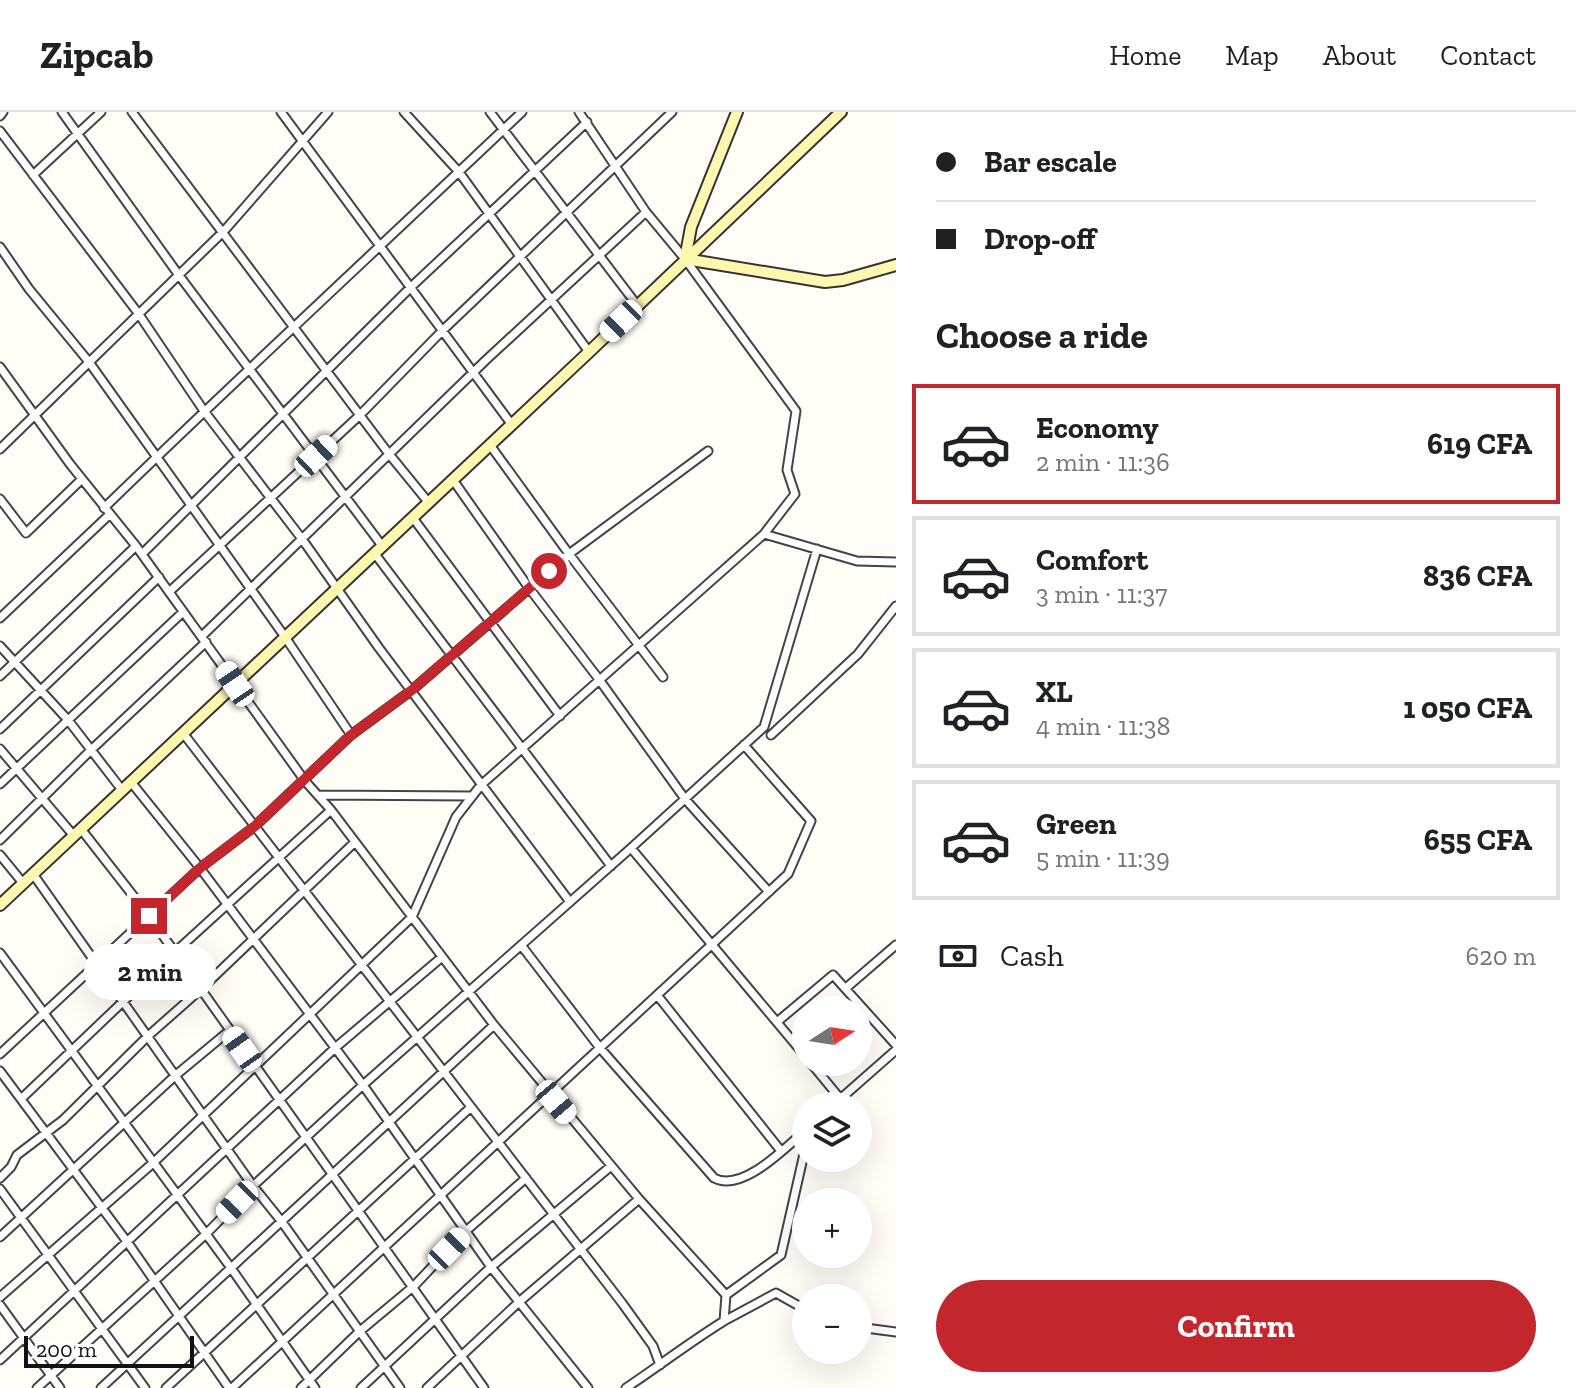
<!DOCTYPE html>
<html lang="en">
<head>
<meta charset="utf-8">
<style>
  body { margin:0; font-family:"Zilla Slab",serif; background:#f6f6f6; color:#202124; height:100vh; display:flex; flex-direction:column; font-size:30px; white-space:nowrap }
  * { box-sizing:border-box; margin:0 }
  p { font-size:26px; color:#757577 }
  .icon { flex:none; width:44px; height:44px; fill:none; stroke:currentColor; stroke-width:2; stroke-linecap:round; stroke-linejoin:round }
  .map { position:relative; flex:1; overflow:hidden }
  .sheet { display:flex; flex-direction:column; background:#fff; width:680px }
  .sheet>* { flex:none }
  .top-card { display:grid; align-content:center; height:176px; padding:0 40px; background:#fff }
  .needle { width:52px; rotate:78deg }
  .fabs { position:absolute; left:792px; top:884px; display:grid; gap:16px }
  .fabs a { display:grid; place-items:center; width:80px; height:80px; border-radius:50%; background:#fff; box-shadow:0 8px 32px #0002; font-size:40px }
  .scale { position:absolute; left:24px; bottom:20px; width:170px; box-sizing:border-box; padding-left:8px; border:4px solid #111; border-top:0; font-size:22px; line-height:28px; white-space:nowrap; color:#111; -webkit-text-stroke:6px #fff; paint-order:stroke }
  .end { position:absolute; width:36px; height:36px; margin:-18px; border:10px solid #c4262e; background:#fff; box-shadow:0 0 0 4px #fff }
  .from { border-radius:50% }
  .bubble { position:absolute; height:56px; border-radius:28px; background:#fff; box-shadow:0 8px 32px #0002; font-size:26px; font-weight:700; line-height:56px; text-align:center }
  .car { position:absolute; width:24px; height:48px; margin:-24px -12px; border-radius:10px; box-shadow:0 0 6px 2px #0007; background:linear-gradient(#fff 24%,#345 0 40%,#fff 0 76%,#345 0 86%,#fff 0) }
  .top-card b { display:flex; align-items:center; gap:28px; height:76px; font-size:30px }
  .top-card b+b { border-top:2px solid #e0e0e0 }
  .top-card i { width:20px; height:20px; background:#202124 }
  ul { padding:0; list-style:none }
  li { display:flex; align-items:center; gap:24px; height:120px; margin:0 16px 12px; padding:0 24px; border:4px solid #e0e0e0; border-radius:0px }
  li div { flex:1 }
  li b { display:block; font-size:30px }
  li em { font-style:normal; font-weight:700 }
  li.selected { border-color:#c4262e }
  li>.icon { width:72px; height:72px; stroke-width:1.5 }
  h2 { padding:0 40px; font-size:36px; line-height:96px }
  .pay { display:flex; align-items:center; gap:20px; height:88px; padding:0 40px; font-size:30px }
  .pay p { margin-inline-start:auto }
  .cta { display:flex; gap:16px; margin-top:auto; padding:16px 40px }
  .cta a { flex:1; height:92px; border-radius:48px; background:#c4262e; color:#fff; font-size:32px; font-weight:700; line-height:92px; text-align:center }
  header { display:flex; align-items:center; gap:48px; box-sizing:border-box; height:112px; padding:0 40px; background:#fff; border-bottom:2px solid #e0e0e0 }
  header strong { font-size:38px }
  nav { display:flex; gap:44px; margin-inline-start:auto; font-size:28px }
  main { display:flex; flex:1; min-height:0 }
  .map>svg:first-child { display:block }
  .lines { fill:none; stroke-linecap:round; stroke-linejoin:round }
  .street-casing { stroke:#444; stroke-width:11 }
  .secondary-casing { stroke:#333; stroke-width:14 }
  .street { stroke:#fff; stroke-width:7 }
  .secondary { stroke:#fff6b0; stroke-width:10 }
  .route { stroke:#c4262e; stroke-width:10 }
</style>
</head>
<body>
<header>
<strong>Zipcab</strong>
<nav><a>Home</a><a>Map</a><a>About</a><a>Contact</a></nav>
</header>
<main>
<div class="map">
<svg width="896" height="1276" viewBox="0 0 896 1276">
  <rect width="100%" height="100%" fill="#fffdf5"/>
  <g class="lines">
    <g class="street-casing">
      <path id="street" d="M62,0l116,162 205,273
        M132,0l257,342 40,49
        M281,0l231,313
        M404,0l55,60 130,180
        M490,0l147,193
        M0,4l3,-4
        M0,19l138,182 66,98 98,128 77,109 191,254
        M33,63l68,-63
        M0,135l29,42 60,73 196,275 66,98
        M0,255l70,97 66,82 169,235 26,29 163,215
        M490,333l79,109 94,123
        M0,337l224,-218 104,-119
        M453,368l76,108 69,90 87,121 84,93
        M0,387l26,34 56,-54
        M104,396c138,-134 279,-264 418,-396
        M413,406l147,198
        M764,422l93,27 39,1
        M142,442l269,-267 176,-165
        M375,442l236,312
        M169,480l191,-177 83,-85 229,-218
        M0,506l109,-103
        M202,524l284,-276 160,-148
        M0,534l68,74 54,70
        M0,564l136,-130
        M0,617l159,-152
        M183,621l439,570 31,43 7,19
        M771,623l87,-81 38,-48
        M0,637l74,87
        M131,670l69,86 163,217 128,182 97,121
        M0,672l183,-172
        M318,683l154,1
        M81,717l68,87 335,472
        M0,728l91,-90 115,-108
        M631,736l175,209
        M0,743l23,28
        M33,762l220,312 29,36 118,166
        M521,833l79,103 114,130c28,15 71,-30 92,-48
        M0,841l231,315 84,120
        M846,876l50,-43
        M657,883l124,156
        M777,910l56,-47 63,70
        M0,942l200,-186 55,-42 96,-91 61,-45 157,-136 139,-103
        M810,950l28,34 -4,10
        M0,959l128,172 101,145
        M21,987l153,-146 157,-143
        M838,989l58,-51
        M0,1066l11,-11 6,-12 46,-35 85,-84 52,-46 155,-148
        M0,1077l145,199
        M0,1125l176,-162 53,-44
        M0,1185l153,-134 259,-246 44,-100 25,-32 283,-251 31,-40 -8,-24 9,-59 -111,-152 -39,-47 -67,-100
        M0,1193l60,83
        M724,1209l52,-28 30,17
        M858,1215l38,5
        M0,1248l335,-312 107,-91
        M37,1276l169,-154 47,-48 110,-101 268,-237 133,-121 53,-178
        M101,1276l393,-363 145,174 87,96
        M166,1276l305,-281
        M232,1276l556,-514 23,-53 -67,-76
        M301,1276l59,-57 54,-45 52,-55 60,-53
        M361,1276l130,-121 120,-101
        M427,1276l92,-86 120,-103
        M626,1276c33,-22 64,-46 98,-67l2,-26 55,-40 25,-110"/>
    </g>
    <g class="secondary-casing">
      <path id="secondary" d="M685,147l140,23 18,-2 53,-15
        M685,147l6,-32 46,-115
        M0,793l589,-553 252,-240"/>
    </g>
    <use href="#street" class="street"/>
    <use href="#secondary" class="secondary"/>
  </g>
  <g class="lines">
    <path class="route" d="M149,804l51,-48 55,-42 96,-91 61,-45 137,-119"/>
  </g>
</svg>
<div class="fabs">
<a><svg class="needle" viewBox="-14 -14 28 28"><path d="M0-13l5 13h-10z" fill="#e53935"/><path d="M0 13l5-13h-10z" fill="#757577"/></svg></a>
<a><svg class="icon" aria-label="layers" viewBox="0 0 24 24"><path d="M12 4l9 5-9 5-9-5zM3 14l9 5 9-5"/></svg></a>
<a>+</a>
<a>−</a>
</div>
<div class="scale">200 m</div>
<i class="end from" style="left:549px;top:459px"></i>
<i class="end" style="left:149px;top:804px"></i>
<div class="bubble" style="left:84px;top:832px;width:132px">2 min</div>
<i class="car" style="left:621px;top:209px;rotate:226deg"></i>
<i class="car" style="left:316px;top:344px;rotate:47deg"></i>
<i class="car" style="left:235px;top:572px;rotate:326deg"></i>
<i class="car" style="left:242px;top:937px;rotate:325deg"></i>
<i class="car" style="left:556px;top:990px;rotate:140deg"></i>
<i class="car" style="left:237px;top:1090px;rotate:224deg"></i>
<i class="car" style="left:449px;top:1137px;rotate:44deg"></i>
</div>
<section class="sheet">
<div class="top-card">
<b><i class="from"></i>Bar escale</b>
<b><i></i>Drop-off</b>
</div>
<h2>Choose a ride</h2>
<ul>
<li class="selected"><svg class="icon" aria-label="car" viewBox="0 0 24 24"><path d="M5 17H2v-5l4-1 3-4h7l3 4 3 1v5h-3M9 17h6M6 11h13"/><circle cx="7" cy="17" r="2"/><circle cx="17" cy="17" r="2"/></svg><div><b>Economy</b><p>2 min · 11:36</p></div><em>619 CFA</em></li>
<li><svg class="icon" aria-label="car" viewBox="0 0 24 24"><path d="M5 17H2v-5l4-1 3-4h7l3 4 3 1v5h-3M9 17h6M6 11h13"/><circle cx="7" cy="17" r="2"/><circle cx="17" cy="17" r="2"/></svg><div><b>Comfort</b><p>3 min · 11:37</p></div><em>836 CFA</em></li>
<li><svg class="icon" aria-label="car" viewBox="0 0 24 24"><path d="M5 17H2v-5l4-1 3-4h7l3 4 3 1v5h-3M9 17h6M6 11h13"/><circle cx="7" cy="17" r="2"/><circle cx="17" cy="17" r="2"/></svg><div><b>XL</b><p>4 min · 11:38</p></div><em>1 050 CFA</em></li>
<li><svg class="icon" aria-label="car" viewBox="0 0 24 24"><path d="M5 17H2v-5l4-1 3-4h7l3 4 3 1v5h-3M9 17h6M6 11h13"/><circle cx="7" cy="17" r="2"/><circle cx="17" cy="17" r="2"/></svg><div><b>Green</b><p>5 min · 11:39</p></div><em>655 CFA</em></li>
</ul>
<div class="pay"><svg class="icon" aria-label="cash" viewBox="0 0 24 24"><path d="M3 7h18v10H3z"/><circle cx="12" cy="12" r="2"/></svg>Cash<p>620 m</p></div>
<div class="cta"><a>Confirm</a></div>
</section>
</main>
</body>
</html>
